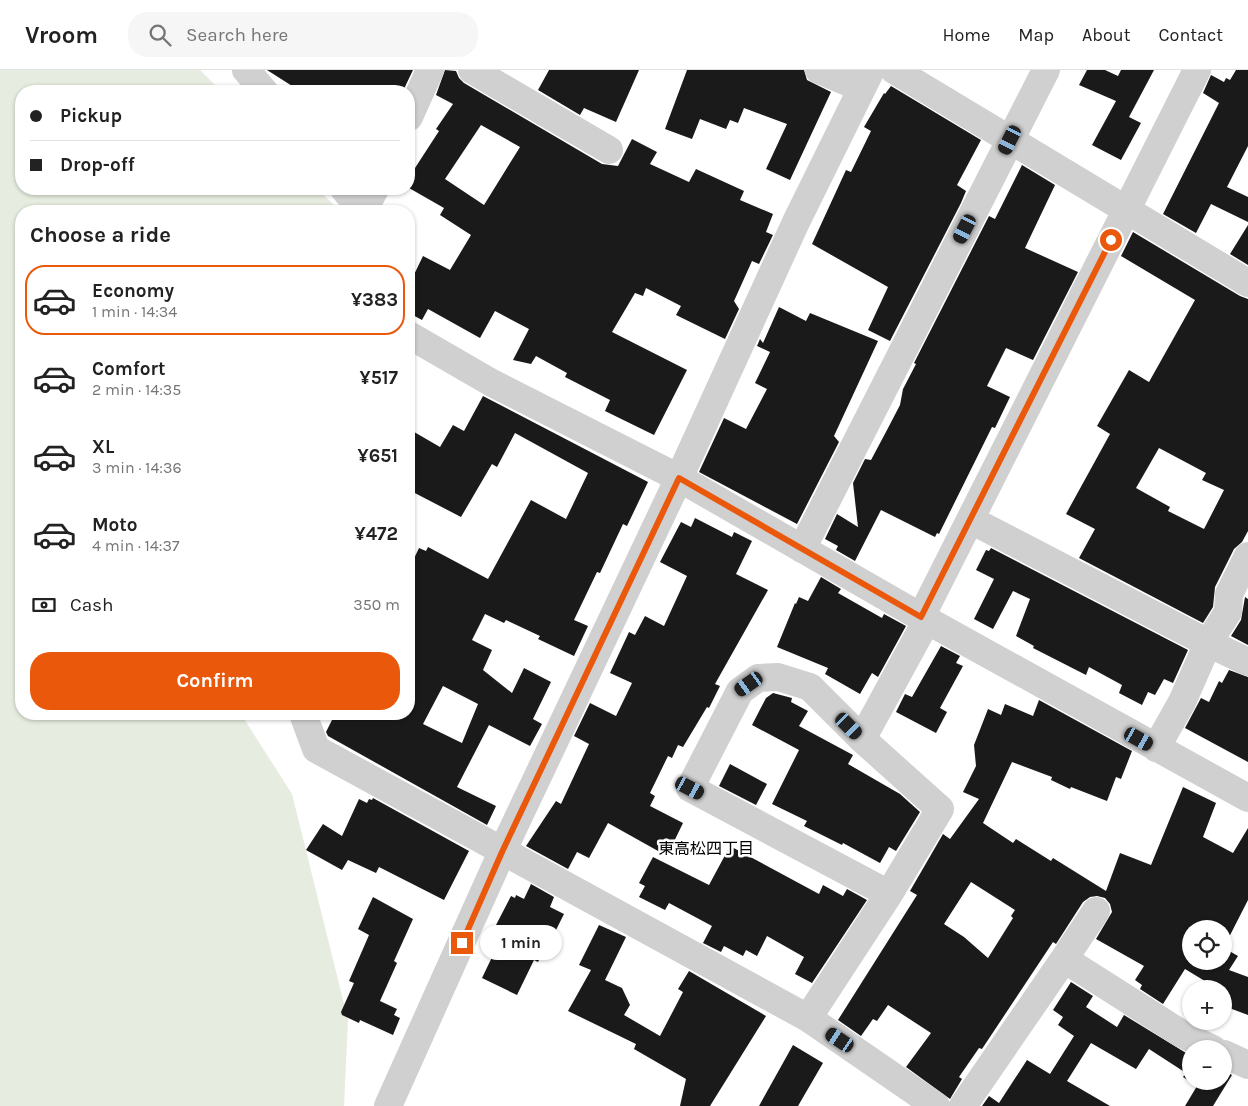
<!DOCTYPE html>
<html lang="en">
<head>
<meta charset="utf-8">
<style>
  body { margin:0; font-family:Karla,"Noto Sans JP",sans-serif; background:#f6f6f6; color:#222; height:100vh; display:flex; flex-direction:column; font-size:19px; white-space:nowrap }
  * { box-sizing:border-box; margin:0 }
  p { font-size:16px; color:#767676 }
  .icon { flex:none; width:28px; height:28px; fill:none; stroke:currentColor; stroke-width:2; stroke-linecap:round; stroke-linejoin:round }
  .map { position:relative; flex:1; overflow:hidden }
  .sheet { position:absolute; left:15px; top:135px; width:400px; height:515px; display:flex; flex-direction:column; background:#fff; border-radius:20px; box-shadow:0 1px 4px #0004 }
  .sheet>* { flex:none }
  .top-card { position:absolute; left:15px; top:15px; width:400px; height:110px; border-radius:20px; box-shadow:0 1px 4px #0004; display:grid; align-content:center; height:110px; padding:0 15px; background:#fff }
  .tools { position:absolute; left:1182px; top:850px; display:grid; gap:10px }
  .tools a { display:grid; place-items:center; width:50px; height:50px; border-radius:50%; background:#fff; box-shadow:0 1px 4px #0004; font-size:25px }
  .end { position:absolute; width:22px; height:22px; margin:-11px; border:6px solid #ea580c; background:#fff; box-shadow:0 0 0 2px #fff }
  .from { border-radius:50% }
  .bubble { position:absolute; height:35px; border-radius:18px; background:#fff; box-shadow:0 1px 4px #0004; font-size:16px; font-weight:700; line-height:35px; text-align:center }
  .car { position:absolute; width:15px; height:30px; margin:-15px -8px; border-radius:6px; box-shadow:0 0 4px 1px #0007; background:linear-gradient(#222 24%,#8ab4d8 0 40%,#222 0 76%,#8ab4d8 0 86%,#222 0) }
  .top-card b { display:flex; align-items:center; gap:18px; height:48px; font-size:19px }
  .top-card b+b { border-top:1px solid #e0e0e0 }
  .top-card i { width:12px; height:12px; background:#222 }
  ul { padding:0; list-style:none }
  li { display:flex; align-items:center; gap:15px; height:70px; margin:0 10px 8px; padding:0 5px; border:2px solid transparent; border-radius:20px }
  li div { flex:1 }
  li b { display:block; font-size:19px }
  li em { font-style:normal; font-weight:700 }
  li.selected { border-color:#ea580c }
  li>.icon { width:45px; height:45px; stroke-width:1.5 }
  h2 { padding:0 15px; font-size:22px; line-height:60px }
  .pay { display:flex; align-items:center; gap:12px; height:55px; padding:0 15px; font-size:19px }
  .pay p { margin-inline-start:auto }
  .action { display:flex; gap:10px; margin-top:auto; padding:10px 15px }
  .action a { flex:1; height:58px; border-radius:20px; background:#ea580c; color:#fff; font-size:20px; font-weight:700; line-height:58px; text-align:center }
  header { display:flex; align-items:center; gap:30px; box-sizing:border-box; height:70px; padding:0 25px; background:#fff; border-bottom:1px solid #e0e0e0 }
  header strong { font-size:24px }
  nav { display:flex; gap:28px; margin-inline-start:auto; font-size:18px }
  .search { width:350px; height:45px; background:#f6f6f6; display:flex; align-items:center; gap:12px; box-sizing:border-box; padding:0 18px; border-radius:20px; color:#767676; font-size:19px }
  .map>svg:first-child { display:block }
  .green { fill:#e6ecdf }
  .building { fill:#1a1a1a; fill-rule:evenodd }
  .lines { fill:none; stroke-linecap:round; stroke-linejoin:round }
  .minor { stroke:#d0d0d0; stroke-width:28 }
  .route { stroke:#ea580c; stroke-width:6 }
  .labels { text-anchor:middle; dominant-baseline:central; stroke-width:5; stroke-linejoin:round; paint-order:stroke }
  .neighbourhood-label { font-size:16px; fill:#000; stroke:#fff }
</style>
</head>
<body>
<header>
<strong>Vroom</strong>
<div class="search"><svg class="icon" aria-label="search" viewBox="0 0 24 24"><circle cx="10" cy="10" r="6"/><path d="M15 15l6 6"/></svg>Search here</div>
<nav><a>Home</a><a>Map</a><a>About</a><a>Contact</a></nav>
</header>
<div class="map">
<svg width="1248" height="1036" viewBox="0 0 1248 1036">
  <rect width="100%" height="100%" fill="#fff"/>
  <path class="green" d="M0,0h200l21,21h-200v98h296l18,17 -3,5h-311v503h220l51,80 56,226 -4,86h-344z"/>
  <path class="building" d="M267,0h146l-10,21h-103z
    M445,0l11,1 3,7 5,5 138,81 16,2 14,-27 25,13 -7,12 39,18 7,-13 48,22 -4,9 33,14 -7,18 7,3 -14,29 -7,-3 -18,40 5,8 -14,30 -49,-24 5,-9 -35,-18 -3,8 -8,-3 -23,39 75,38 -33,65 -49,-24 5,-11 -45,-23 2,-4 -31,-17 -5,8 -18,-4 16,-31 -34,-18 -15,27 -52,-29 -6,11 -13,-7v-28l14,-29 27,14 21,-35 -31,-20 4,-7 -35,-20v-23l6,3 24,-37 -3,-2 17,-25 -17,-9zM481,55l39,22 -36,58 -39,-26z
    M549,0h90l-23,52 -32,-14 -4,7 -42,-25z
    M687,0h117l3,10 24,12 -41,88 -24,-11 21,-45 -43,-16 -6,15 -8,-3 -4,9 -26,-10 -8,20 -27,-10z
    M1087,0h18l13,6 3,-6h33l-25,47 12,6 -20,37 -29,-15 24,-44 -37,-16z
    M1236,0h12v76l-21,41 21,10v25l-37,-18 -15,29 -33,-19 56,-111 -16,-10 8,-18 13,7 2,-4 4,2z
    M891,16l90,54 -24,45 9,6 -5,12 -71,138 -22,-11 20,-43 -76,-43 34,-74 5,2 20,-41 -7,-4 20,-34 1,1z
    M1022,95l33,20 -30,63 53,24 -45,88 -27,-12 -19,38 23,11 -15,31 -3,-1 -53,107 -2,-1 -2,4 -54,-27 -26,51 -19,-11 2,-4 -13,-7 12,-25 21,13 -5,-44 12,-24 6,1 16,-30 13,-25 3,-16 13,-25 -2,-1 75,-147 6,3z
    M1248,155v40l-18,-11z
    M1133,162l107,64 8,3v232l-6,11 -8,7 -19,38 -2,20 -10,16 -124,-65 16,-29 -29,-15 44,-80 -13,-8 32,-56 20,12 46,-82 -74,-44zM1159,378l47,25 -4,7 22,10 -20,39 -36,-18 2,-4 -34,-19z
    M779,237l27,14 4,-8 68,28 -44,95 5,6 -42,82 -98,-52 25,-54 22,11 21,-40 -12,-6 15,-31 -13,-6 3,-7 3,4z
    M483,326l165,86 -21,44 -4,-2 -23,49 -3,-1 -23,48 14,6 -14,30 -36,-17 2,-3 -34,-16 -2,3 -19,-9 -13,26 20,10 -9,20 29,23 12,-25 27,14 -18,37 9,5 -12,22 -41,-21 -32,62 39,19 -9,19 -159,-89 -2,-4 9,-18h74v-145l10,-21 7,3 2,-4 60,32 43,-79 35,19 22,-46 -73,-40 -18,34 -5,-3 -31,53 -52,-27v-61l31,18 13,-22 11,6zM443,616l35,18 -16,39 -39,-19z
    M695,448l37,19 2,-5 18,9 -16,33 32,16 -53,94 5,2 -11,22 -2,-1 -24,40 -5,-2 -6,13 -4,-2 -18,37 5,3 -5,10 33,17 -16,33 -59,-33 -19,35 -12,-6 -9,17 -42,-23 30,-45 5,3 28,-60 -15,-8 16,-33 26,13 16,-33 -22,-10 19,-41 6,3 10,-19 19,10 23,-50 -27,-14 21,-40 10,5z
    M991,478l197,102 -15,33 -9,-4 -9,16 -7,-3 -6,13 -23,-12 3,-8 -33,-18 -3,8 -53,-27 1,-2 -18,-10 14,-37 -17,-8 -20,38 -19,-10 20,-40 -18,-9 10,-20 3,1z
    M821,507l20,12 -3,4 44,25 2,-4 22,12 -28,51 -6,-4 -12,21 -35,-20 3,-6 -51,-21 18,-44 1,1 3,-7 9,4z
    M1245,527l3,2v46l-17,-9 10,-16z
    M941,576l19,10 -4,7 7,3 -23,42 7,4 -11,21 -40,-21 9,-18 7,3z
    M1229,600l19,7v85l-63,-34 16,-30 8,4 10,-21 3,2z
    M773,623l19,5 -1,4 17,9 -9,15 54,29 -5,9 52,30 20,18 -24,39 -7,-4 -9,16 -37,-20 -1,2 -38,-19 3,-5 -35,-17 27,-54 -47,-25 14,-27z
    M1039,630l93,51 -11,28 -5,-2 -9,24 -36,-14 -1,2 -19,-9 1,-3 -40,-15 -29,61 30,20 3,-4 35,22 2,-3 53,33 14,-38 31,12 32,-78 33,16 -13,34 30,16 15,-25v72l-24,47v-18h-33v32h33v-13l14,8 -9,14 19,7v38l-24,-9v-17h-6l-33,-20 -22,35 -23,-15 2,-4 -7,-5 9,-14 -48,-27 16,-27 -2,-8 -5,-6 -8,-2 -7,1 -7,5 -27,42 -3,-2 -71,107 -3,-1 -20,29 3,2 -12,20 -44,-32 25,-34 -43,-28 -11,16 -4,-2 -12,17 -23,-16 79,-125 -7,-4 33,-57 7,5 29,-40 -16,-7 13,-26 -2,-21 14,-36 13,6 4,-11 28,12zM971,812l44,28 -4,6 2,2 -25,40 -24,-21 -20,-13z
    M730,694l37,20 -11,21 -37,-19z
    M373,728l96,53 -25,49 -65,-33 -3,6 -28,-13 -6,10 -36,-20 17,-26 19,12 17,-37 8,4 2,-4 3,1z
    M730,776l89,48 4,-9 20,11 4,-7 20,11 -55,83 -17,-9 9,-17 -37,-21 -10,20 -11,-6 -3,6 -19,-10 -3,6 -18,-9 9,-17 -43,-23 -4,7 -26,-13 6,-11 -6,-3 14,-26 56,28z
    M531,814l23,13 -4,10 14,7 -8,16 -2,-1 -16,33 -4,-2 -17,35 -35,-17 23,-48 -9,-5 15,-29 4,2 1,-3 8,4z
    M373,827l40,22 -19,42 3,2 -17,38 17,8 -3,6 6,3 -7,17 -33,-15 -1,3 -17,-8 -1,-3 13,-29 -5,-2 20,-46 -11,-6z
    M599,855l27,12 -21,43 17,8 8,17 -6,10 36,21 23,-44 -5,-3 11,-18 77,45 -56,90h-30l6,-27 -52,-30 2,-5 -68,-33 23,-41 -12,-5z
    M1071,912l22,14 -7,11 31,20 7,-12 67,41v25h33v-10l8,4 -19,31h-28l12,-20 -14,-9 3,-4 -37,-24 -13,20 -45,-26 -24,38 43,25h-128l7,-10 10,7 28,-43 23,14 24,-38 -16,-11 5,-8 -10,-7z
    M793,975l30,18 -25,43h-39z"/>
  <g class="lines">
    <path class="minor" d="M246,0l18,21
      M472,0l137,80
      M819,0l42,18
      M894,0l354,213
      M409,47l21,-47
      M344,119l19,22
      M363,141l12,-22
      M409,265l83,48 187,95 242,139 327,181
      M971,450l237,123 -26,59 -26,46
      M802,479l244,-479
      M1248,486l-19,38 -1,18 -20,31 40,19
      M921,547l276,-547
      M303,644l13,35 492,269 128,88
      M862,669l65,-119
      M1064,889l32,-48
      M808,948l81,-124 51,-85 -78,-70 -52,-52 -32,-10 -20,1 -18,13 -50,97 199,106
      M1224,984l24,11
      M388,1036l114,-254 177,-374 117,-256 75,-152
      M963,1036l101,-147 118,75 31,15"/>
  </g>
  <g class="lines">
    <path class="route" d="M462,873l40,-91 177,-374 242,139 190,-377"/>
  </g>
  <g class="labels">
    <g class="neighbourhood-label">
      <text x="706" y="778">東高松四丁目</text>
    </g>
  </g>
</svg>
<div class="tools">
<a><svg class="icon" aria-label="locate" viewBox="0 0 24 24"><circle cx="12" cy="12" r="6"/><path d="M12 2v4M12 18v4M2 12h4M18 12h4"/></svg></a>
<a>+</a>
<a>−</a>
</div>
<i class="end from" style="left:1111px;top:170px"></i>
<i class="end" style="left:462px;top:873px"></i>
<div class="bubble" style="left:480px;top:855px;width:82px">1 min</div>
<i class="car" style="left:1010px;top:70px;rotate:207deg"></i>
<i class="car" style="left:965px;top:159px;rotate:207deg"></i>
<i class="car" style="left:749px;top:614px;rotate:235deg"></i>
<i class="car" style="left:849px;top:656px;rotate:135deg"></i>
<i class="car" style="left:1139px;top:669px;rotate:119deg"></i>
<i class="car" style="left:690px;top:718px;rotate:118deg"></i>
<i class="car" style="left:840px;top:970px;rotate:304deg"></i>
<div class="top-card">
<b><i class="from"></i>Pickup</b>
<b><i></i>Drop-off</b>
</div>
<section class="sheet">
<h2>Choose a ride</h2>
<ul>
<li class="selected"><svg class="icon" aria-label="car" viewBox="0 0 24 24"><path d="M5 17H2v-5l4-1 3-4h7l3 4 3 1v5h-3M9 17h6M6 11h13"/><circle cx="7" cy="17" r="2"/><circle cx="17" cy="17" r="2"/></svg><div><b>Economy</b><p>1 min · 14:34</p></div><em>¥383</em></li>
<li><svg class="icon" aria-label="car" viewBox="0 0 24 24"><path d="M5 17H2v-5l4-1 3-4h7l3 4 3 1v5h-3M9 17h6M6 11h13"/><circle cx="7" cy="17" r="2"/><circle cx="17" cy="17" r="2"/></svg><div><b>Comfort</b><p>2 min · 14:35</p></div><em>¥517</em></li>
<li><svg class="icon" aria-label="car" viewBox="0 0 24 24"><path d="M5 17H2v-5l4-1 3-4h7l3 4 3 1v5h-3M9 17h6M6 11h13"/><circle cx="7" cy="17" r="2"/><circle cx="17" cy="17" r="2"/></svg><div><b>XL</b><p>3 min · 14:36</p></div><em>¥651</em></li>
<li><svg class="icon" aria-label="car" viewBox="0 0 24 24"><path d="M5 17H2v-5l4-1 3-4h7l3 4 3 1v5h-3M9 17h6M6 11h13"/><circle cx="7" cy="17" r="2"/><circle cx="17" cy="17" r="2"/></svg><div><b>Moto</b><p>4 min · 14:37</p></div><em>¥472</em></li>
</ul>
<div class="pay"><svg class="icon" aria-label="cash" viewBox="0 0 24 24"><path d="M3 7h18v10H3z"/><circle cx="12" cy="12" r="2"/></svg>Cash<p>350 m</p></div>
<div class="action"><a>Confirm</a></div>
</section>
</div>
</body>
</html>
